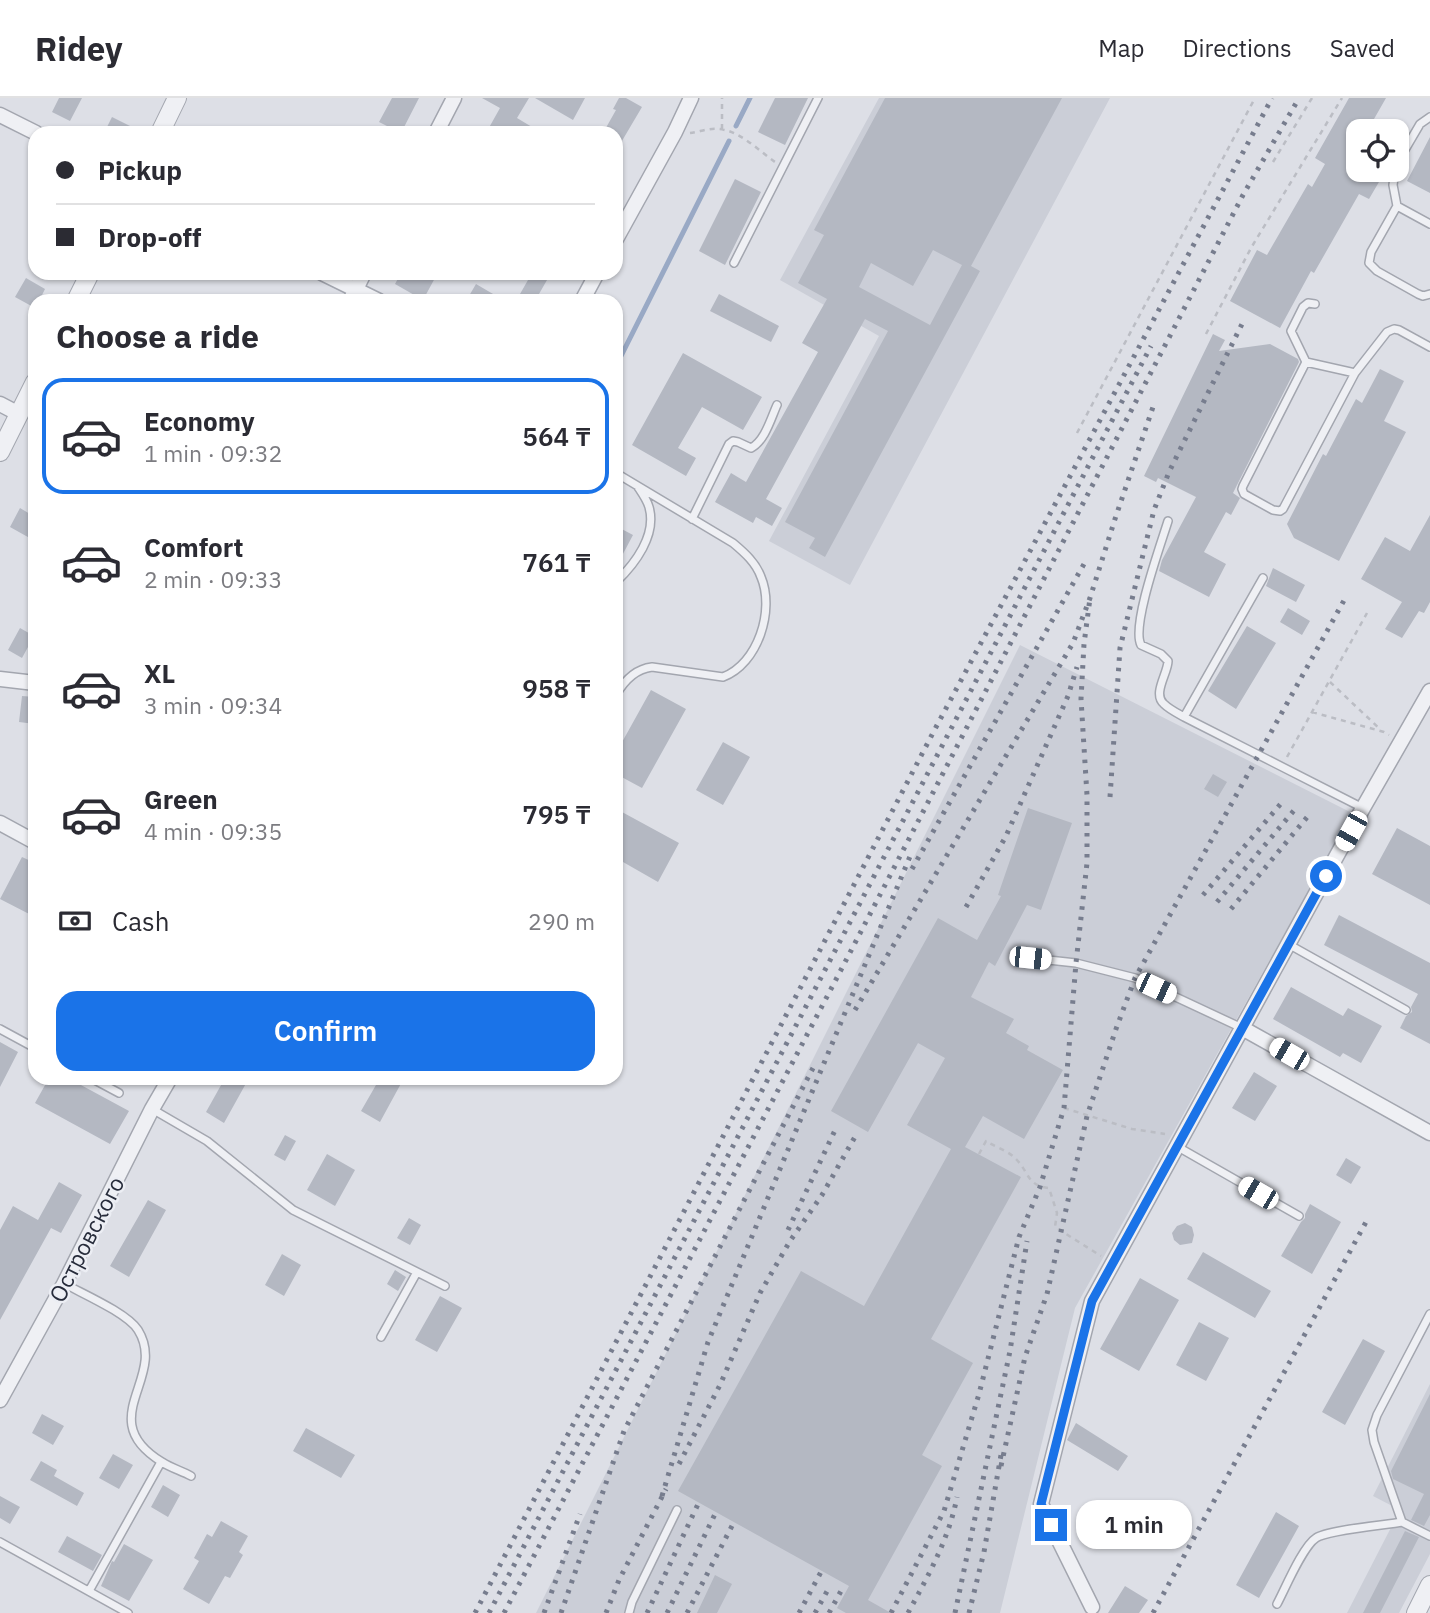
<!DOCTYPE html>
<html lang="en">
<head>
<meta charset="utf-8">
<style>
  body { margin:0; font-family:"IBM Plex Sans",sans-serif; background:#f7f7f7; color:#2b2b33; height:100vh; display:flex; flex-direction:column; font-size:26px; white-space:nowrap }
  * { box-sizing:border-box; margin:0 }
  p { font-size:23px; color:#7c7c81 }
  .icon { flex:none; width:38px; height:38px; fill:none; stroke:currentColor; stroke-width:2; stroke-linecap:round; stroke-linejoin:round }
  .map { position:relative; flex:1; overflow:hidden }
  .sheet { position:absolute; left:28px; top:196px; width:595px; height:791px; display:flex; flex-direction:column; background:#fff; border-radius:21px; box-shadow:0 2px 5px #0004 }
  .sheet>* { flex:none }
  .guide { position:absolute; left:28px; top:28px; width:595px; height:154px; border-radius:21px; box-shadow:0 2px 5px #0004; display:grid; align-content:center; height:154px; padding:0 28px; background:#fff }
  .buttons { position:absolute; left:1346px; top:21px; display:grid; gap:14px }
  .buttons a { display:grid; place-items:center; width:63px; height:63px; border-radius:14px; background:#fff; box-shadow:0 2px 5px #0004; font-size:35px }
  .end { position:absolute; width:32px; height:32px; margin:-16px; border:9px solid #1a73e8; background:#fff; box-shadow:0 0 0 4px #fff }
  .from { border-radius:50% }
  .bubble { position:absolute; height:49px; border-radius:21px; background:#fff; box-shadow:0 2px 5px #0004; font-size:23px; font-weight:600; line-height:49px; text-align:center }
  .car { position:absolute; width:21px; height:42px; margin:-21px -10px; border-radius:9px; box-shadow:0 0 5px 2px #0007; background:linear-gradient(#fff 24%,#345 0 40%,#fff 0 76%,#345 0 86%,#fff 0) }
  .guide b { display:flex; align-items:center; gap:24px; height:66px; font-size:26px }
  .guide b+b { border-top:2px solid #e1e1e2 }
  .guide i { width:18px; height:18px; background:#2b2b33 }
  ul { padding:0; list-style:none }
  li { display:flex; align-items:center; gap:21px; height:116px; margin:0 14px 10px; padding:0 14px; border:4px solid transparent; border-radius:21px }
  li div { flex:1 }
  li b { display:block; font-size:26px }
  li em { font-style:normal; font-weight:600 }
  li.on { border-color:#1a73e8 }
  li>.icon { width:63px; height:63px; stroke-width:1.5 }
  h2 { padding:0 28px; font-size:32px; line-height:84px }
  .pay { display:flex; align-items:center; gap:18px; height:77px; padding:0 28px; font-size:26px }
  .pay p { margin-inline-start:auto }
  .action { display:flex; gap:14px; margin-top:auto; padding:14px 28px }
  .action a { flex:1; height:80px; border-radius:21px; background:#1a73e8; color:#fff; font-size:28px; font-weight:600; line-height:80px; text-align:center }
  header { display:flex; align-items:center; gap:42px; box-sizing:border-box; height:98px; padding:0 35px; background:#fff; border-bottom:2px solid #e1e1e2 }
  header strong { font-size:33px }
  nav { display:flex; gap:38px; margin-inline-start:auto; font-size:24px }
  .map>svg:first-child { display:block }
  .built { fill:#cbced7 }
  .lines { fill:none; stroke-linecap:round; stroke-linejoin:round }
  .stream { stroke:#99a9c5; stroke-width:5 }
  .building { fill:#b4b8c2; fill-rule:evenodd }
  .service-casing { stroke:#a3a6af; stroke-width:10 }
  .minor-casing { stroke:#a3a6af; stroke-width:17 }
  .tertiary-casing { stroke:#a3a6af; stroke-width:20 }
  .path { stroke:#bbbdc4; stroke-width:2.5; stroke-dasharray:5 5; stroke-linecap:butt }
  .service { stroke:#eff0f4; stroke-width:7 }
  .minor { stroke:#eff0f4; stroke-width:14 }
  .tertiary { stroke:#eff0f4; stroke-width:18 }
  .rail { stroke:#777d8e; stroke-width:5; stroke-dasharray:3.5 7; stroke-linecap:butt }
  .route { stroke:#1a73e8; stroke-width:9 }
  .labels { text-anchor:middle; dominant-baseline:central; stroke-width:5; stroke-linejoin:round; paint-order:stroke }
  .street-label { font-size:23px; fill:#272c3b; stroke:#eceef4 }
</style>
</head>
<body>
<header>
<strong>Ridey</strong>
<nav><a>Map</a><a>Directions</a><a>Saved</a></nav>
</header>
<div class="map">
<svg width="1430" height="1515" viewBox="0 0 1430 1515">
  <rect width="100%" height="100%" fill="#dddfe6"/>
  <path class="built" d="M879,0h231l-260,487 -81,-44 110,-205 -99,-56z
    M1020,547l332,168 -277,495 -75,305h-464z
    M1430,1286v170l-31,59h-52l53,-103 -27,-14z"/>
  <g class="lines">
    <path class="stream" d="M736,28l14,-28
      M616,268l113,-225"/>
  </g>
  <path class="building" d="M59,0h23l-12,23 -18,-9z
    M392,0h27l-18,35 -22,-11z
    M482,0h47l-12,20 25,15h-56l14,-25z
    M535,0h50l-12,22z
    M619,0h7l16,9 -26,44v-18h-13l13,-23 -3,-1z
    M775,0h33l-23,47 -27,-13z
    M885,0h177l-91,168 9,5 -155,286 -16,-9 6,-10 -30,-16 103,-191 -23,-12 -99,180 16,9 -10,18 -16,-9 -3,6 -38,-21 16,-29 15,9 72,-130 -16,-9 25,-44 -29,-16 26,-48 -10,-5zM933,152l29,15 -32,60 -71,-38 12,-24 42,23z
    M1349,0h37l-12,21 21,12h-37v39h28l-17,29 -10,-5 -45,79 -3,-2 -31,57 -50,-27 27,-51 10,5 41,-71 4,3 13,-23 -10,-6z
    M112,19l32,16h-40z
    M1430,39v56l-23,-12z
    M735,81l26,13 -36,73 -26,-14z
    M401,175h25l9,5 -12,22 -28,-16z
    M532,175h19l-16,28h-19z
    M26,180l19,11 -6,12h-4v7l-20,-11z
    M476,186l29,17h-39z
    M719,196l60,32 -8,16 -61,-31z
    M1213,236l12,6 -6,11 51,-7 28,15 1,3 -66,131 7,5 -9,17 -5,-3 -22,40 22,12 -17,33 -50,-26 3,-11 34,-63 -38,-19 -2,4 -12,-6z
    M683,255l79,44 -19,33 -41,-23 -24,41 18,10 -10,18 -54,-31z
    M1380,271l24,12 -20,40 22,11 -67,129 -45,-23 -7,-14 36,-70 3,2 30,-57 6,4z
    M20,410l15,9v24l-25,-14z
    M1430,417v87l-6,11 -5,-2 -17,27 -17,-9 17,-27 -41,-23 24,-42 25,14z
    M616,428l17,9 -17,32z
    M1273,470l32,17 -9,17 -30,-16z
    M1288,510l22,13 -8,14 -22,-13z
    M1247,528l29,17 -40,66 -28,-18z
    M20,530l14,8 -12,22 -14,-8z
    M651,592l35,19 -44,79 -26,-14v-21z
    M22,598l13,1v27l-16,-2z
    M723,644l27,15 -27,48 -27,-15z
    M1213,676l14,8 -9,15 -14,-8z
    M1028,710l44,15 -31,87 -14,-5 -32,61 -6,-4 -18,35 43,22 -8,14 23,13 -2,4 36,20 -39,69 -41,-23 -18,31 56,30 -90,162 42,24 -51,92 20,11 -74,134 23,13h-45l-9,-5 12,-22 -171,-95 123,-220 63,35 87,-157 -44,-24 38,-67 -27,-15 -50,89 -37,-21 107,-193 39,22 24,-44 -3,-1z
    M622,714l57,31 -21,39 -42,-24v-35z
    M1397,730l33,18v59l-58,-31z
    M22,759l13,6v54l-35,-18z
    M1339,817l91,48v81l-30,-16 6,-12 6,-4 -1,-5 7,-13 -94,-49z
    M1291,889l52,29 5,-8 34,18 -21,37 -18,-10 -3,4 -67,-38z
    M0,944l18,10 -18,35z
    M1254,974l23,14 -22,35 -23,-13z
    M49,980h19l61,33 -19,33 -75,-41z
    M225,980h24l-25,45 -18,-11z
    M380,980h24l-24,44 -19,-11z
    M285,1037l11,6 -11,20 -11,-6z
    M327,1056l28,16 -20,36 -28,-16z
    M1346,1060l15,9 -10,17 -15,-9z
    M59,1084l23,13 -21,38 -10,-5 -51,92v-90l13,-24 25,14z
    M148,1102l18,10 -37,67 -19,-11z
    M1310,1106l31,18 -29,52 -31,-18 20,-34 4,-4v-4z
    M409,1120l12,7 -11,20 -13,-7z
    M1185,1125l7,4 2,8 -2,8 -12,2 -6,-5 -2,-7 5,-7z
    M1203,1154l68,39 -16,27 -68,-39z
    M282,1156l19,11 -17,31 -19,-11z
    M395,1172l11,7 -8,14 -11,-7z
    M1140,1180l39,22 -40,71 -39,-22z
    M440,1198l22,12 -25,44 -22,-12z
    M1199,1224l30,16 -23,43 -30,-16z
    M1363,1241l22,12 -40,74 -23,-13z
    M1430,1296v121l-6,11 -13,-6 13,-26 -31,-15 -2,-8z
    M42,1316l22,12 -11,19 -21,-12z
    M1076,1325l52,33 -10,15 -51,-31z
    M306,1330l49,27 -14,23 -48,-27z
    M113,1356l20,11 -14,24 -20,-11z
    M41,1363l16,9 -3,6 30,17 -7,13 -47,-26z
    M163,1387l17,10 -12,22 -17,-10z
    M0,1398l20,11 -10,17 -10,-6z
    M1276,1414l23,14 -40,72 -23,-13z
    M221,1423l27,15 -9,16 4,3 -13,23 -5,-2 -16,28 -26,-15 16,-28 -5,-3 13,-24 5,3z
    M1405,1433l14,6 -1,2 -38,74h-17z
    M67,1438l35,19 -9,16 -35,-19z
    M124,1446l29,16 -24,41 -28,-15 11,-25 2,1z
    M715,1477l17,9 -15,29h-20z
    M1125,1488l23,14 -9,13h-31z"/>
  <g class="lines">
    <g class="service-casing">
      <path id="service" d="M1396,67l24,-41 10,-7
        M1395,72l-2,15 4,21
        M1430,126l-33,-18 -26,46 -2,11 8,8 41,23 5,2 7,-2
        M734,165l84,-165
        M1306,264l-15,-31 12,-24 5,-4 7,1
        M1355,275l-49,-11 -63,124 -1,3 2,5 29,16 7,1 3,-2 72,-136 32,-41 7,-3 5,1 31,17
        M616,375l117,70c12,10 23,20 28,34 14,33 -3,87 -38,100l-71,-10c-17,2 -28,14 -36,28
        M692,421l37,-75 4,-3 5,1 13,6c14,-7 20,-30 26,-43
        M1168,423c-7,23 -37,105 -27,124l20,9 7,7c0,12 -16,33 -4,43 5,5 13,9 20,13l179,91
        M616,484c19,-18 41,-47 33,-75 -2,-7 -7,-14 -11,-20
        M1184,619l79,-139
        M1288,846l118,66
        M1030,860l46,5 59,15 107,50
        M0,931l35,19
        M91,980l28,15
        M152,1011l55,32 86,69 152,76
        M1178,1049l121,69
        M65,1186c18,10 62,29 73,46 30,48 -46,89 24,132 9,6 20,9 29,14
        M381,1239l36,-65
        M1402,1424l28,14
        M0,1444l128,71
        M89,1493l72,-129
        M1277,1506c8,-15 26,-58 39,-66 11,-8 70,-13 86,-16l-28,-80 -2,-12 5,-15 53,-101
        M629,1515l3,-11 45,-92"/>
    </g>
    <g class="minor-casing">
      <path id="minor" d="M0,17l36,18
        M436,35l18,-35
        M616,141l59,-107 16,-34
        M322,175l57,28
        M350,203l14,-28
        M582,203l15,-28
        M0,306l19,10
        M0,581l35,4
        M0,725l35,19
        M1242,930l188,105
        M0,1302l64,-116 88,-175 18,-31
        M1092,1509l-51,-103 51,-203 271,-493 67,-117"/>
    </g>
    <g class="tertiary-casing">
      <path id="tertiary" d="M160,35l17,-35
        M76,203l14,-28
        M0,354l35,-70
        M1416,1515l14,-28"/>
    </g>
    <path class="path" d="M722,31v-31
      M690,35c9,-1 19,-5 28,-4 21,1 40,21 57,33
      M1273,64l39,-64
      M1206,236l45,-86 91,-150
      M1077,335l178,-335
      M1330,584l51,48
      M1312,614l72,20 5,3
      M1287,659l80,-144
      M1064,1010l68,21 33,5
      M979,1056l7,-13c9,6 23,10 30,18 13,13 11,27 33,29l8,25 -2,14 46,29"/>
    <use href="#service" class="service"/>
    <use href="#minor" class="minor"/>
    <use href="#tertiary" class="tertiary"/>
    <path class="rail" d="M1110,699l10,-149 34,-138 15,-38 73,-148
      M912,771l172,-305
      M1203,797l81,-95
      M1217,804l79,-94
      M966,809l40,-71 62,-140 9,-29
      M1231,811l77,-93
      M855,912l218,-367 17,-45 25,-79 38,-112
      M788,1132l49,-104
      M679,1366l41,-79 40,-92 30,-52 32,-46 34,-60
      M1001,1368l24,-109 22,-63 40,-178 29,-87 19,-51 212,-383
      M662,1398l46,-154 203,-488
      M475,1515l460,-884 337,-631
      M489,1515l662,-1267
      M504,1515l338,-645 401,-773 56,-97
      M544,1515l36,-99
      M561,1515l63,-182 189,-363
      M606,1515l13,-33 47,-91
      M647,1515l52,-111
      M667,1515l49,-101
      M687,1515l47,-91
      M799,1515l23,-43
      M815,1515l15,-27
      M829,1515l12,-22
      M891,1515l53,-102 35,-117 40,-157 21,-50 24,-79 12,-145 11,-100v-68l-6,-96 3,-55 6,-46
      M908,1515c20,-37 41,-74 49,-116
      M955,1515l55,-262 17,-110
      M969,1515l15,-61 17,-97
      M1153,1515l213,-391"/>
  </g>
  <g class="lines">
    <path class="route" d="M1051,1427l-10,-21 51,-203 234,-425"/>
  </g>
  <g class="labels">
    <g class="street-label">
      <text transform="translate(86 1141) rotate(-63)">Островского</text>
    </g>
  </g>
</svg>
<div class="buttons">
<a><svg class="icon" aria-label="locate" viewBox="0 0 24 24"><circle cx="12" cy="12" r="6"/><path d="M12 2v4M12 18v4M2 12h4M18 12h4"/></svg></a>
</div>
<i class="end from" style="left:1326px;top:778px"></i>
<i class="end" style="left:1051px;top:1427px"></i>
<div class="bubble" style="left:1076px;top:1402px;width:116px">1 min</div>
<i class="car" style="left:1351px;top:733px;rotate:209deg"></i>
<i class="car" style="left:1030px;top:860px;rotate:96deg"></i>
<i class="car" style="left:1156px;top:890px;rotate:115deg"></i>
<i class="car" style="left:1289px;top:956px;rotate:300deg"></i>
<i class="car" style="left:1258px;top:1095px;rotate:300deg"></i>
<div class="guide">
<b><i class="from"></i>Pickup</b>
<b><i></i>Drop-off</b>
</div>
<section class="sheet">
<h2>Choose a ride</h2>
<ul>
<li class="on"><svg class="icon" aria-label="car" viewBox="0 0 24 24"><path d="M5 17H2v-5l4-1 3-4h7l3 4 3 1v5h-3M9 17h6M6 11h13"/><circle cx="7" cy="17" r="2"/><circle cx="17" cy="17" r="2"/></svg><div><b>Economy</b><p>1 min · 09:32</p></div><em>564 ₸</em></li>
<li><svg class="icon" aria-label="car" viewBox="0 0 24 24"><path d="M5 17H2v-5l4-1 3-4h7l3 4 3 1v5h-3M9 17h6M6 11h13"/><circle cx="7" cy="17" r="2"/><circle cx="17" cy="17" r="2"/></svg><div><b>Comfort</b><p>2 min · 09:33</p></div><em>761 ₸</em></li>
<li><svg class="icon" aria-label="car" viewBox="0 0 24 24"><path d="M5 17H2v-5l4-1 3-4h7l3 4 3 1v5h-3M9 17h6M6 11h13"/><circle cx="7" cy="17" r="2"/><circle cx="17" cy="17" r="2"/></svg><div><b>XL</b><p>3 min · 09:34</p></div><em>958 ₸</em></li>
<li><svg class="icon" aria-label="car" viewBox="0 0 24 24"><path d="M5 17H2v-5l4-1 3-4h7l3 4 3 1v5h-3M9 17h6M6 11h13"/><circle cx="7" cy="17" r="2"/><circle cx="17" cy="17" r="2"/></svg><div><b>Green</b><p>4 min · 09:35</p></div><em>795 ₸</em></li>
</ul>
<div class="pay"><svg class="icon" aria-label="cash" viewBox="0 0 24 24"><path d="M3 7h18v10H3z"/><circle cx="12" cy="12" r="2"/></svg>Cash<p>290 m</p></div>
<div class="action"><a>Confirm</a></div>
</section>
</div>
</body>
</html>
